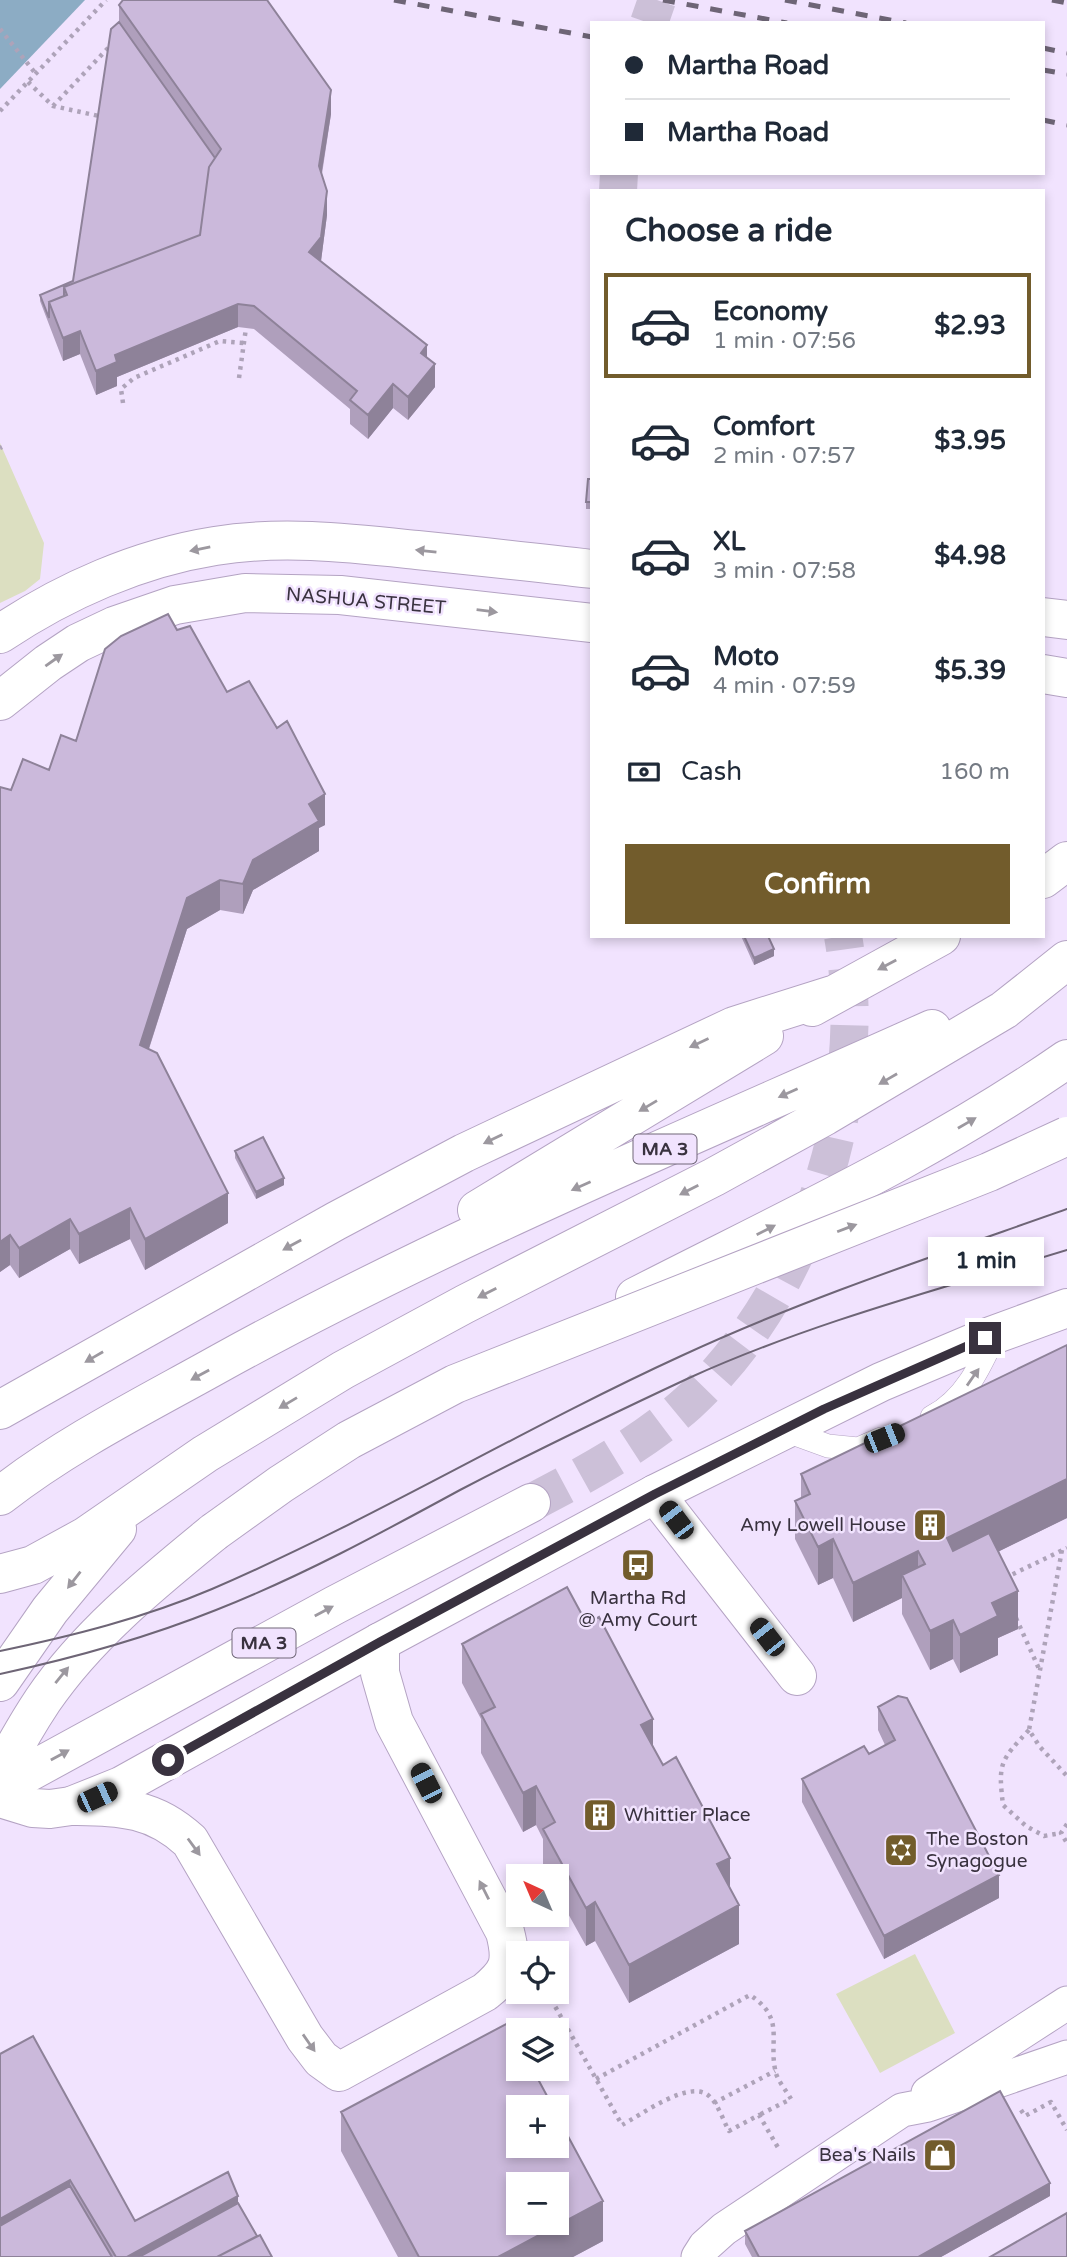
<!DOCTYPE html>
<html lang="en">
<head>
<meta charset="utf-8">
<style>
  body { margin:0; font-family:"Varela Round",sans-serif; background:#f6f6f7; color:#1f2937; height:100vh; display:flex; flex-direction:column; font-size:26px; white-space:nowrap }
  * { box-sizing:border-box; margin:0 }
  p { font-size:23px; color:#747a83 }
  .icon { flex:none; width:38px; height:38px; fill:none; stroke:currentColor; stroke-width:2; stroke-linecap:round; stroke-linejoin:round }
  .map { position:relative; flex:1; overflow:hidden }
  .panel { position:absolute; left:590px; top:189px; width:455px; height:749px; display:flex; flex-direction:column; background:#fff; border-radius:0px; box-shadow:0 4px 10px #0003 }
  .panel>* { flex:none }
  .hud { position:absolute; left:590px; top:21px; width:455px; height:154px; border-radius:0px; box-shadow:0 4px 10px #0003; display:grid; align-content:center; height:154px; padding:0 35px; background:#fff }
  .needle { width:46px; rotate:316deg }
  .buttons { position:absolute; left:506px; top:1864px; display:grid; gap:14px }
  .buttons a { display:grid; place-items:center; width:63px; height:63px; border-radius:0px; background:#fff; box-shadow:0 4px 10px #0003; font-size:35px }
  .end { position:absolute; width:32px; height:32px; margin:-16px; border:9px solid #39323f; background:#fff; box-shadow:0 0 0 4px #fff }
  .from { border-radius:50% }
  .bubble { position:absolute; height:49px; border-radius:0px; background:#fff; box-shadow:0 4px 10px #0003; font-size:23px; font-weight:800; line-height:49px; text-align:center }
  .car { position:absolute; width:21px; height:42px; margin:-21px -10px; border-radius:9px; box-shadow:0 0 5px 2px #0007; background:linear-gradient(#222 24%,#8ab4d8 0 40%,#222 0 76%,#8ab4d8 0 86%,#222 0) }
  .hud b { display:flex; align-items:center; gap:24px; height:66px; font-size:26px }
  .hud b+b { border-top:2px solid #e0e1e3 }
  .hud i { width:18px; height:18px; background:#1f2937 }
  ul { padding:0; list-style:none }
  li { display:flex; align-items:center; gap:21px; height:105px; margin:0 14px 10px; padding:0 21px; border:4px solid transparent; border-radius:0px }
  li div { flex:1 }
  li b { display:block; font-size:26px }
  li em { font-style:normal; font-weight:800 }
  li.active { border-color:#725c2c }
  li>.icon { width:63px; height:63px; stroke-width:1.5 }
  h2 { padding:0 35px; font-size:32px; line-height:84px }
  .pay { display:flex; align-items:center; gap:18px; height:77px; padding:0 35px; font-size:26px }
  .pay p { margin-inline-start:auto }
  .action { display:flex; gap:14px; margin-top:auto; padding:14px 35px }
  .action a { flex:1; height:80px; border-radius:0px; background:#725c2c; color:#fff; font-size:28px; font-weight:800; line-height:80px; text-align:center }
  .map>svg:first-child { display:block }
  .green { fill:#dcdfc1 }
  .water { fill:#8cacc4 }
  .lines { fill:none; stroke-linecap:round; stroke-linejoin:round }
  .motorway-tunnel { stroke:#ccc0d8; stroke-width:38; stroke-dasharray:38 19; stroke-linecap:butt }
  .service-casing { stroke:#b4a3c3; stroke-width:24 }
  .pedestrian-casing { stroke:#b4a3c3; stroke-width:35 }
  .minor-casing { stroke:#b4a3c3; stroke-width:40 }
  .secondary-casing { stroke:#b4a3c3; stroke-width:40 }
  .primary-casing { stroke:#b4a3c3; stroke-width:40 }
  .motorway-casing { stroke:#b4a3c3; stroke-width:40 }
  .path { stroke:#aea3b9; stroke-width:4.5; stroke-dasharray:3.5 5; stroke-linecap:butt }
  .service { stroke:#fff; stroke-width:23 }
  .pedestrian { stroke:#fff; stroke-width:33 }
  .minor { stroke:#fff; stroke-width:38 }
  .secondary { stroke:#fff; stroke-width:38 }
  .primary { stroke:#fff; stroke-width:38 }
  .motorway { stroke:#fff; stroke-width:38 }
  .tram { stroke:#6e6576; stroke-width:2 }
  .rail { stroke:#6e6576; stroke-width:5; stroke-dasharray:12 12; stroke-linecap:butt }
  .motorway-bridge-casing { stroke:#b4a3c3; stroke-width:40; stroke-linecap:butt }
  .motorway-bridge { stroke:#fff; stroke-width:38 }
  .wall { fill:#af9fbc }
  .shaded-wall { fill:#8e8299 }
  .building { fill:#cbb9db; stroke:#8e8299; stroke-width:2; fill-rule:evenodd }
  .oneway { fill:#9c989f }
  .route { stroke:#39323f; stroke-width:9 }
  .labels { text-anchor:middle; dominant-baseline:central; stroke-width:5; stroke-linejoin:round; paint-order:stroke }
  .shield { fill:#f1e3fe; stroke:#706778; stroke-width:2 }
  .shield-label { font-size:18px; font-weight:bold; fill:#39323f }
  .street-label { font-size:19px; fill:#39323f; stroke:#f1e3fe }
  .poi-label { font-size:19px; fill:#39323f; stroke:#f1e3fe; text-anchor:end }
</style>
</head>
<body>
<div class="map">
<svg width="1067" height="2257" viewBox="0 0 1067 2257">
  <rect width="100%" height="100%" fill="#f1e3fe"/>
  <path class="green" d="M0,443l44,100 -4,36 -15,12 -25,12z
    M915,1954l40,79 -75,40 -44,-79z"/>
  <path class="water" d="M0,0h85l-85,89z"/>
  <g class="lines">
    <path class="motorway-tunnel" d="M649,23l8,-23
      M618,191l1,-18
      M531,1503c55,-29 110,-58 157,-100 120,-109 183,-307 155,-467"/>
    <g class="service-casing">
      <path id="service" d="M932,1417c33,-17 48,-50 63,-83
        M784,1430l44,16 30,3 23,-10"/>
    </g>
    <g class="pedestrian-casing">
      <path id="pedestrian" d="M928,2093l139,-90
        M698,2257l7,-11 19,-17 178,-119 26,-5 139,-48"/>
    </g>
    <g class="minor-casing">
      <path id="minor" d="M655,1494l142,182
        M71,1806c48,1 81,0 119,35l115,197 16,21 18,13 146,-80c24,-20 28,-29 20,-60l-111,-210 -14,-49v-31"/>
    </g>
    <g class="secondary-casing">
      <path id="secondary" d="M0,1798l33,10 17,1 21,-3 50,-20 259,-144 275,-148 226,-112 104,-44 82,-30"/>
    </g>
    <g class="primary-casing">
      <path id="primary" d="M1043,617l24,3
        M0,634c64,-43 139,-76 215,-88 67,-11 135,-3 202,4 58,6 116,12 175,19
        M1043,674l24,4
        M0,701l48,-38 30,-20 36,-17 61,-21 70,-12 95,2 252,28"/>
    </g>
    <g class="motorway-casing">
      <path id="motorway" d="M1043,879l24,-18
        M812,1007l129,-71
        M477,1210l287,-174
        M635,1297c146,-75 297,-144 432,-238
        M0,1410l336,-189 128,-68 270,-127 98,-31
        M0,1496c68,-53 147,-92 222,-134 229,-126 472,-226 710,-333
        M0,1574l33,-9 53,-29 119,-82 138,-84 122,-66 249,-127 111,-61 179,-106 63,-50
        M0,1682l50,-72 67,-81
        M0,1774c13,-25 27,-50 43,-74 45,-66 110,-118 171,-168
        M0,1788l335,-183 196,-102"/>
    </g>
    <path class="path" d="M0,29l36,45
      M28,82l25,24 46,10
      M53,106l57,-60
      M0,111l106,-111
      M239,378l7,-50
      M123,403l-2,-14 13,-11 86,-37 24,2
      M0,448l2,-1
      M1062,1550l-33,180 11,17 27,29
      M1005,1578l62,-30
      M1016,1618l24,53
      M1029,1730c-29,31 -31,33 -26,75l23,21 18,10 17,-3
      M1067,1824l-6,9 6,10
      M547,1992l75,133c19,-10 70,-48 88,-28 9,9 13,23 19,34l30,-16 21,36
      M596,2079l154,-84c35,23 19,44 25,74 1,10 11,21 16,30l-32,16
      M714,2103l61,-32
      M1021,2110l4,6 26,-14 16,28"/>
    <use href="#service" class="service"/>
    <use href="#pedestrian" class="pedestrian"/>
    <use href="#minor" class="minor"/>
    <use href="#secondary" class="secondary"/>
    <use href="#primary" class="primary"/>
    <use href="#motorway" class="motorway"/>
    <path class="tram" d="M0,1651c72,-15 144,-33 212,-62 160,-69 310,-160 469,-233 125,-58 256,-101 386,-147
      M0,1674c74,-16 146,-36 216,-64 84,-33 165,-77 244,-120 75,-39 152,-76 229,-112 121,-55 251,-89 378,-128"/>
    <path class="rail" d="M394,0l198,37
      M663,0l124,23
      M785,0l121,23
      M1052,0l15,3
      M1043,48l24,5
      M1043,70l24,4
      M1043,120l24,5"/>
    <g class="motorway-bridge-casing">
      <path id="motorway-bridge" d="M214,1532l67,-48 68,-44 106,-56 534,-212 78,-36"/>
    </g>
    <use href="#motorway-bridge" class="motorway-bridge"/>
  </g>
  <path class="wall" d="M119,5l212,109 -9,60 5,41 -6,46 106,96 8,30 -27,33 -15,-12 -25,31 -18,-15v-15l-96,-80 -16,-2 -121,50v9l-21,9 -16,-41 -17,7 -23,-60v-6l33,-14 46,-259z
    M592,479v30h-6v-7z
    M177,630l50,62 98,133 -6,3v23l-66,39 -10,24 -23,-4 -33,19 -38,120 79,174 -83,47 -15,-31 -51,25 -9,-15 -51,29 -9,-13 -10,7v-485l11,3 38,-20z
    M741,936h27l6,20 -20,9z
    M235,1151l49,34 -28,14 -21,-41z
    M801,1474l266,44 -68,33 19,78 -20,9v17l-38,18 -7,-14 -23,11 -28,-56v-16l-49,24 -20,-44 -15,7 -23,-46v-38l6,-3z
    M462,1644l191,104 77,141 9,55 -110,59 -34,-62 -9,5 -30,-54v-16h-8l-5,-9v-28l-7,-14 -13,7 -42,-79v-34l-19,-36z
    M878,1707l121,191 -115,61 -82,-157v-23l67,-25 16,-9 -7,-15z
    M0,2054l135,167 103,-18 19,33 15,21h-272z
    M341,2112l262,129 -30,16h-175l-57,-106z
    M1050,2196l-109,61h-189l-7,-13v-13z"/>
  <path class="shaded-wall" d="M331,90v24l-12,75v-23z
    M327,191v24l-6,46 -12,-9z
    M238,304v23l-121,50v9l-21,9v-24l19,-16z
    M80,331v23l-17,7v-23z
    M427,345v24l-6,-16z
    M435,364v23l-27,33v-23z
    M393,384v24l-25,31v-24z
    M325,794v31l-6,3v23l-66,39 -10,24v-30l10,-24 56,-56z
    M220,880v30l-33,19 -47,147v-31l47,-147z
    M774,949v7l-20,9v-7z
    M284,1178v7l-28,14v-7z
    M228,1193v30l-83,47v-31z
    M130,1208v31l-51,25v-30z
    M70,1219v30l-51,29v-30z
    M10,1235v30l-10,7v-30z
    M1067,1479v39l-120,59v-39z
    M833,1539v39l-15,7v-38z
    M918,1551v39l-16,-15v23l-49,24v-39z
    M1018,1591v38l-20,9v17l-38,18v-38l32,-32z
    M953,1620v39l-23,11v-39z
    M653,1719v38l-12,-32z
    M536,1786v39l-13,7v-39z
    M730,1858v38l-13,-32z
    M999,1875v23l-115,61v-23z
    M595,1902v39l-9,5v-38z
    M739,1905v39l-110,59v-38z
    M70,2180v13l-70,39v-13z
    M1050,2183v13l-109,61h-23z
    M238,2196v13l-87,48h-24z
    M603,2201v40l-30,16h-75z"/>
  <path class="building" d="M123,0h144l64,90 -12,76 8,25 -6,46 -12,15 118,93 -6,8 14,11 -27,33 -15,-13 -25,31 -18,-15 7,-9 -103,-85 -16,-2 -123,51 2,7 -21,9 -16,-40 -17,7 -14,-36 18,-7 -3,-8 136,-52 9,-68 12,-18 -102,-144z
    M119,22l96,136 -6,9 -9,68 -136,52v9l-15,6v16l-9,-23 33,-14 38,-252z
    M588,479h4v23h-6z
    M168,614l9,16 13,-4 37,66 22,-11 28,47 10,-7 38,73 -16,10 10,17 -66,39 -10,24 -23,-4 -33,18 -47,147 17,8 71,140 -83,46 -15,-31 -51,26 -9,-15 -51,29 -9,-13 -10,7v-455l11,3 12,-31 26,11 12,-35 15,6 29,-92 16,-13z
    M744,936h24l6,13 -20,9z
    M263,1137l21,41 -28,14 -21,-41z
    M1067,1345v134l-120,59 6,13 36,-18 29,58 -26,12 6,13 -38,19 -7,-15 -23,11 -28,-56 23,-11 -7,-13 -65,32 -20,-44 -15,8 -23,-46 15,-7 -9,-20z
    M567,1587l20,37 12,-7 54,102 -12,6 22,40 13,-8 54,101 -13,6 22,41 -110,60 -34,-63 -9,6 -43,-79 12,-7 -19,-36 -13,7 -42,-79 14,-7 -33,-63z
    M898,1696l9,2 92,177 -115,61 -82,-157 62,-33 5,8 26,-14 -17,-33z
    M508,2023l10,18v27h14l21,39h-35v39h38v-32l47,87 -105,56h-79l-78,-145zM518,2184h38v38h-38z
    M33,2036l102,185 93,-49 10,24 -111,61h-11l-46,-77 -70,39v-165z
    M1000,2091l50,92 -132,74h-159l-14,-26z
    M70,2186l42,71h-112v-31z
    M238,2203l19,33 -40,21h-78z
    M1067,2213v44h-77z
    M260,2235l12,22h-55z"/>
  <defs><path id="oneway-solid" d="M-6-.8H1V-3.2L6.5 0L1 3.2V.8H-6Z" transform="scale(1.75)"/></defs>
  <g class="oneway">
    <use href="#oneway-solid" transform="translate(200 549) rotate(168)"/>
    <use href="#oneway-solid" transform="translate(426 551) rotate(-174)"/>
    <use href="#oneway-solid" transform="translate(487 611) rotate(7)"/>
    <use href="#oneway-solid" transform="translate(54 660) rotate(-35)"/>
    <use href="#oneway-solid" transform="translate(887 965) rotate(152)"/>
    <use href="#oneway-solid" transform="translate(699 1043) rotate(155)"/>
    <use href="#oneway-solid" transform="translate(888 1079) rotate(150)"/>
    <use href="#oneway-solid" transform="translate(788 1093) rotate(156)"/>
    <use href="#oneway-solid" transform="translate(648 1106) rotate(149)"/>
    <use href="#oneway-solid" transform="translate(967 1123) rotate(-30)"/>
    <use href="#oneway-solid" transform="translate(493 1139) rotate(154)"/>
    <use href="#oneway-solid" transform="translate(581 1186) rotate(156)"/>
    <use href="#oneway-solid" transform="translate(689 1190) rotate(153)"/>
    <use href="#oneway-solid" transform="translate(847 1228) rotate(-21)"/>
    <use href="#oneway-solid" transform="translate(766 1230) rotate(-27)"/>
    <use href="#oneway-solid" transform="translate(292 1245) rotate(151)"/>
    <use href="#oneway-solid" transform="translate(487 1293) rotate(153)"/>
    <use href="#oneway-solid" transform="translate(94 1357) rotate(150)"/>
    <use href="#oneway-solid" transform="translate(200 1375) rotate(151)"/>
    <use href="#oneway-solid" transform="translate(973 1377) rotate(-55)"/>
    <use href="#oneway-solid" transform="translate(288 1403) rotate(149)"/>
    <use href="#oneway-solid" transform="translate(74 1580) rotate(128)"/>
    <use href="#oneway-solid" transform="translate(324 1611) rotate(-28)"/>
    <use href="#oneway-solid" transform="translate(62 1675) rotate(-51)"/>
    <use href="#oneway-solid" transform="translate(60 1755) rotate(-29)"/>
    <use href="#oneway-solid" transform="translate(194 1847) rotate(54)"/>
    <use href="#oneway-solid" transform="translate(484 1890) rotate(-117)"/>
    <use href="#oneway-solid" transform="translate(309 2043) rotate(55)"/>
  </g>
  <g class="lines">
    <path class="route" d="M168,1760l212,-118 275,-148 169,-85 161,-71"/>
  </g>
  <defs>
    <g id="building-square" transform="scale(1.75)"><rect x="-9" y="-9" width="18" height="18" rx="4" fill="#725c2c" stroke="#f1e3fe"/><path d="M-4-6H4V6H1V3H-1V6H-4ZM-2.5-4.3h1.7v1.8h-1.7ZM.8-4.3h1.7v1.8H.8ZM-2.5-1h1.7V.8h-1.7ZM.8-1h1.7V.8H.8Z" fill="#fff"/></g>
    <g id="bus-square" transform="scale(1.75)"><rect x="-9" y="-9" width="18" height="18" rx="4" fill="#725c2c" stroke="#f1e3fe"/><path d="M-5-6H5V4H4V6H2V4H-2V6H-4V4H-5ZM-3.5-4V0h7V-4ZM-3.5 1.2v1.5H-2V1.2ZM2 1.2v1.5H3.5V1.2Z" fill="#fff"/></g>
    <g id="synagogue-square" transform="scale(1.75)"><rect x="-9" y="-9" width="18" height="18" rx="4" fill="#725c2c" stroke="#f1e3fe"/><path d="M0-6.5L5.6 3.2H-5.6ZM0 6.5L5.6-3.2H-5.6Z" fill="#fff"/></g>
    <g id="shop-square" transform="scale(1.75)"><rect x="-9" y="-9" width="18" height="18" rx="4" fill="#725c2c" stroke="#f1e3fe"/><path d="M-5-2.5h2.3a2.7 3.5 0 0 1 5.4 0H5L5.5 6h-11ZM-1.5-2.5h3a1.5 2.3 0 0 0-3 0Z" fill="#fff"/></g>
  </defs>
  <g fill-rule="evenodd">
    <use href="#building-square" x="930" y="1525"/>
    <use href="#bus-square" x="638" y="1565"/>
    <use href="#building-square" x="600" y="1815"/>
    <use href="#synagogue-square" x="901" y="1850"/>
    <use href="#shop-square" x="940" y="2155"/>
  </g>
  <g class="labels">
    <g class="shield">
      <rect x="633.5" y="1134.5" width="63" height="29" rx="5"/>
      <rect x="232.5" y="1628.5" width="63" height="29" rx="5"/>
    </g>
    <g class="shield-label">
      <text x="665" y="1149">MA 3</text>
      <text x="264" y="1643">MA 3</text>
    </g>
    <g class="street-label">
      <text transform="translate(366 601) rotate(5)">NASHUA STREET</text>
    </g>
    <g class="poi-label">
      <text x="906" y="1525">Amy Lowell House</text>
      <text x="638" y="1598" text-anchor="middle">Martha Rd<tspan x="638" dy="22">@ Amy Court</tspan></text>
      <text x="624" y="1815" text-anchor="start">Whittier Place</text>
      <text x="926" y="1839" text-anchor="start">The Boston<tspan x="926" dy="22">Synagogue</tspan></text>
      <text x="916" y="2155">Bea's Nails</text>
    </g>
  </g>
</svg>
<div class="buttons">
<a><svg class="needle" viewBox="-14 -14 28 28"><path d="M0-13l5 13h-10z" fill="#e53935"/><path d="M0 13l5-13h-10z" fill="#747a83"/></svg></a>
<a><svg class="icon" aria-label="locate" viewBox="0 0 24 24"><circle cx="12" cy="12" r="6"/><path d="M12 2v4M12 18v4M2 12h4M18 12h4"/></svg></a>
<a><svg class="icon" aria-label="layers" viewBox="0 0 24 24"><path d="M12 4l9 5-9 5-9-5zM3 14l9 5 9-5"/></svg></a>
<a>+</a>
<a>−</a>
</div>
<i class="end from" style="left:168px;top:1760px"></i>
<i class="end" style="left:985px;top:1338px"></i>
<div class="bubble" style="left:928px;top:1237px;width:116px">1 min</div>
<i class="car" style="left:884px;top:1438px;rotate:68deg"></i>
<i class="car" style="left:676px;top:1520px;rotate:323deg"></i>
<i class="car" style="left:767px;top:1637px;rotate:322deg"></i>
<i class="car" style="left:426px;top:1783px;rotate:333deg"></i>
<i class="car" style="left:97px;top:1797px;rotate:65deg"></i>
<div class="hud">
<b><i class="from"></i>Martha Road</b>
<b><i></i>Martha Road</b>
</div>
<section class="panel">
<h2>Choose a ride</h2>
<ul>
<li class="active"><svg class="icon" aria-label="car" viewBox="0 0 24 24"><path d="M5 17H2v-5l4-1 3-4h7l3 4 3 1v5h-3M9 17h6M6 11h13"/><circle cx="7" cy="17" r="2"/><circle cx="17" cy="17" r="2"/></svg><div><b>Economy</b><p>1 min · 07:56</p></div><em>$2.93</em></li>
<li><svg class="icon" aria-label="car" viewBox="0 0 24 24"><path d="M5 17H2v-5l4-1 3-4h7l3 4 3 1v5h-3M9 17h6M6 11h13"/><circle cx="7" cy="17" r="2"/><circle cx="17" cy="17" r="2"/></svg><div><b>Comfort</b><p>2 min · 07:57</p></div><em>$3.95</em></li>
<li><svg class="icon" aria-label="car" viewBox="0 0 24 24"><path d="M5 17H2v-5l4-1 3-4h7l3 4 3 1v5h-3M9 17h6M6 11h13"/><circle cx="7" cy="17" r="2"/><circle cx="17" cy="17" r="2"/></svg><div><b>XL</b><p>3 min · 07:58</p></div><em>$4.98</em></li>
<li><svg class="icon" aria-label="car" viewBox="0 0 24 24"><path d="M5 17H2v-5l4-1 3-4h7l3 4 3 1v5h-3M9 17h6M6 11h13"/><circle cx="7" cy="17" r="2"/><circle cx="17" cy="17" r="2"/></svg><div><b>Moto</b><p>4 min · 07:59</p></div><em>$5.39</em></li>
</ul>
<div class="pay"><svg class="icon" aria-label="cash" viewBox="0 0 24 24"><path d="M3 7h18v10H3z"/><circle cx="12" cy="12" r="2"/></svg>Cash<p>160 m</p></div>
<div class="action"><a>Confirm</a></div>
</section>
</div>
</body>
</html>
